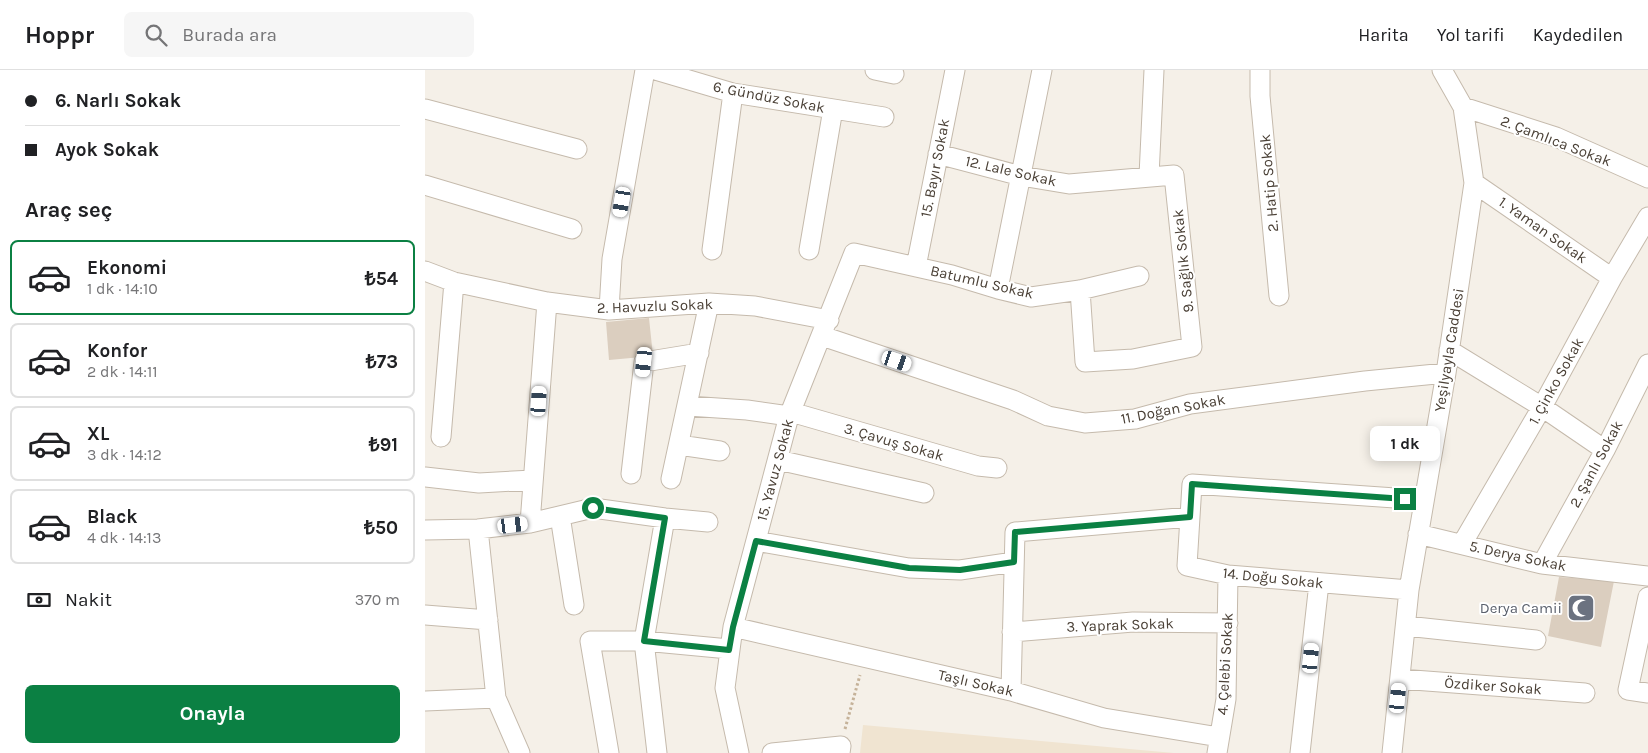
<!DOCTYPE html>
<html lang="tr">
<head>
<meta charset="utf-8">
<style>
  body { margin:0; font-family:Karla,sans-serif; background:#f6f6f6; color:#202124; height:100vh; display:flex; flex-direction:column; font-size:19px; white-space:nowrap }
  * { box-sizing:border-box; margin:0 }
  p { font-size:16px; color:#757577 }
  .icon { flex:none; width:28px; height:28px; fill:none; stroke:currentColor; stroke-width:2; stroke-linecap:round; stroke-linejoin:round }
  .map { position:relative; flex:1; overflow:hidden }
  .drawer { display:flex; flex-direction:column; background:#fff; width:425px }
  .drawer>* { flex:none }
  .banner { display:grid; align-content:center; height:110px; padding:0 25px; background:#fff }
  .end { position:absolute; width:22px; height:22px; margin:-11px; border:6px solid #0b8043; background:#fff; box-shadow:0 0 0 2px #fff }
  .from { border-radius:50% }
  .bubble { position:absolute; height:35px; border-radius:8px; background:#fff; box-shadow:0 2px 12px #0003; font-size:16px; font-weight:700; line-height:35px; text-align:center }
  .car { position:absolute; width:15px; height:30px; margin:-15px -8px; border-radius:6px; box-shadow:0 0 4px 1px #0007; background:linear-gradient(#fff 24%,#345 0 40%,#fff 0 76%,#345 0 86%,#fff 0) }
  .banner b { display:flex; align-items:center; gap:18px; height:48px; font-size:19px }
  .banner b+b { border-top:1px solid #e0e0e0 }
  .banner i { width:12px; height:12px; background:#202124 }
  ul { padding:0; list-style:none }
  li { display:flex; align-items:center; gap:15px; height:75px; margin:0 10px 8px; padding:0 15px; border:2px solid #e0e0e0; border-radius:8px }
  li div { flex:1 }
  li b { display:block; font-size:19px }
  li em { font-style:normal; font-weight:700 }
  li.selected { border-color:#0b8043 }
  li>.icon { width:45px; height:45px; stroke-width:1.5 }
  h2 { padding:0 25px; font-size:22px; line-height:60px }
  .pay { display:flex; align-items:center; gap:12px; height:55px; padding:0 25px; font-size:19px }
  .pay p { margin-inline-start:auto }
  .primary-button { display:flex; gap:10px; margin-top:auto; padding:10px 25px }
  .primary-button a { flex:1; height:58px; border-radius:8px; background:#0b8043; color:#fff; font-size:20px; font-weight:700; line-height:58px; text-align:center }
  header { display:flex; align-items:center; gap:30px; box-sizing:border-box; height:70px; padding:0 25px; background:#fff; border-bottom:1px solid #e0e0e0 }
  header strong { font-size:24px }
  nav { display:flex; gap:28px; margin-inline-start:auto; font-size:18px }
  .search { width:350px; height:45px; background:#f6f6f6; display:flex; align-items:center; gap:12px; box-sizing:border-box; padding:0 18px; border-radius:8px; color:#757577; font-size:19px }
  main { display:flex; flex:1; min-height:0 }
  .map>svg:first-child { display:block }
  .education { fill:#f0e4d1 }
  .building { fill:#dbcebf }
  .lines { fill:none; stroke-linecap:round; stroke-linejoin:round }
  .minor-casing { stroke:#c5baac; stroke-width:21 }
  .path { stroke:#c5b299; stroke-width:3; stroke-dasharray:2.5 2.5; stroke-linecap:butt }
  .minor { stroke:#fff; stroke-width:19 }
  .route { stroke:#0b8043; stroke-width:6 }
  .labels { text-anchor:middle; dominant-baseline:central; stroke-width:4; stroke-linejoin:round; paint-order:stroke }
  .street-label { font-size:15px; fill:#4a4036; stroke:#fff }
  .worship-label { font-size:15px; fill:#5b616d; stroke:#fff; text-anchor:end }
</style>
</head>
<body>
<header>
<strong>Hoppr</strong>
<div class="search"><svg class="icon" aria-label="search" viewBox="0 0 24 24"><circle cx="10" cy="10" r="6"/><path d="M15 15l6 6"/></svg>Burada ara</div>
<nav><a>Harita</a><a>Yol tarifi</a><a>Kaydedilen</a></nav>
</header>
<main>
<section class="drawer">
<div class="banner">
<b><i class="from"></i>6. Narlı Sokak</b>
<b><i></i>Ayok Sokak</b>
</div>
<h2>Araç seç</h2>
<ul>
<li class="selected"><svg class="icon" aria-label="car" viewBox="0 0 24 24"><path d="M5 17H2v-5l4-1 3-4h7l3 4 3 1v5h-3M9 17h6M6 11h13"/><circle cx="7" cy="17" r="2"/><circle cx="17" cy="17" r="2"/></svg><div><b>Ekonomi</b><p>1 dk · 14:10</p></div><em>₺54</em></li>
<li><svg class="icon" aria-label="car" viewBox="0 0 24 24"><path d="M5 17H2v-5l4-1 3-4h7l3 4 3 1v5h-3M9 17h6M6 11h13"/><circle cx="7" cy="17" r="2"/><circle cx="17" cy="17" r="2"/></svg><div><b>Konfor</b><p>2 dk · 14:11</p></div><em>₺73</em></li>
<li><svg class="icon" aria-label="car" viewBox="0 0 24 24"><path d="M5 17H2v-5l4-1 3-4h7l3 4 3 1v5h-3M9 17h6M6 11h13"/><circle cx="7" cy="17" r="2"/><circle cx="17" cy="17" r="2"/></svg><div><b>XL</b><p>3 dk · 14:12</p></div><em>₺91</em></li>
<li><svg class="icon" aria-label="car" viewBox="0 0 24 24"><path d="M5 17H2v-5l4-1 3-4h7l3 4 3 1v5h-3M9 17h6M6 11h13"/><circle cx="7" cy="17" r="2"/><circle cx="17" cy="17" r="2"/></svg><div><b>Black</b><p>4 dk · 14:13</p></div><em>₺50</em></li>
</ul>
<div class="pay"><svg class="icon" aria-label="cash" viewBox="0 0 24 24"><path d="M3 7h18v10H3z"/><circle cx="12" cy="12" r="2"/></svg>Nakit<p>370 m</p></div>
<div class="primary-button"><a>Onayla</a></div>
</section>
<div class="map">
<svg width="1223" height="683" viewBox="0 0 1223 683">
  <rect width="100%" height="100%" fill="#f5f0e8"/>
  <path class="education" d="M438,655l311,28h-314z"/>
  <path class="building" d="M224,248l4,38 -44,4 -3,-38z
    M1134,507l55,4 -13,66 -53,-11z"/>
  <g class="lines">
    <g class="minor-casing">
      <path id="minor" d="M230,0l78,23 151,24
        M450,0l19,4
        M835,0v26l19,200
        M1038,37l93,30 92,41
        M0,39l152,40
        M513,84l83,22 48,8 105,-9 18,172 -59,12 -48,3 -5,-72
        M724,106l5,-106
        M1049,113l138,95
        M0,115l147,44
        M287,180l21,-157
        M384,180l24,-141
        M491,197l39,-197
        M0,201l29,11 93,20 62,8 100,-7 46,3 74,14
        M573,219l44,-219
        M184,240l3,-51 33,-189
        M397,266l191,64 35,16 37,7 50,-4 55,-15 175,-23 81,-8
        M1024,280l93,57 63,43
        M263,336l59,4 42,6
        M366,342l187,54 19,2
        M16,367l13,-155
        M254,375l41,6
        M353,390l146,33
        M206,404l13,-112 55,-9
        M0,407l54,6 54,-3
        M246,409l38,-176
        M135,446l14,89
        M105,453l17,-221
        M53,459l18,169 24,55
        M0,460l53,-1 52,-6 63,-15 72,10 43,4
        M993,464l124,30 106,12
        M331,471l153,27 51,2 54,-8
        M1037,474l80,-137 70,-129 36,-61
        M1117,494l63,-114 43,-86
        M984,520l-181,-15 -41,-9 5,-82 232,16
        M1223,527l-20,93 20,3
        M0,545l63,5
        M981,556l130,14
        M308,557l278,64 93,27 115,19
        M587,562l121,-10 95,1
        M975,609l185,14
        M586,621l4,-159 175,-15
        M0,631l71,-3
        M184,683l-19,-112h54l85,8
        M232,683l-13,-112 21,-123
        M314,683l-14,-65 8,-61 56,-211 65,-163 98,22 46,14 33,8 49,-7 59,-14
        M347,683l69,-7 -1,7
        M792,683l9,-54 2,-124
        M875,683l19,-170
        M967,683l17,-163 37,-217 28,-190 -11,-76 -21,-37"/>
    </g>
    <path class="path" d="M420,659l15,-54"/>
    <use href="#minor" class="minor"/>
  </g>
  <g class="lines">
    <path class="route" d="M168,438l72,10 -21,123 85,9 4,-23 23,-86 153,27 51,2 54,-8 1,-30 175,-15 2,-33 213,15"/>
  </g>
  <defs>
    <g id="mosque-square" transform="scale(1.4375)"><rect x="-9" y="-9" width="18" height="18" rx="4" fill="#6b7280" stroke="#fff"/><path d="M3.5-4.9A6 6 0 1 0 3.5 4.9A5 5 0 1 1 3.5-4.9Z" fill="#fff"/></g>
  </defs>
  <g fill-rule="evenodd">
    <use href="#mosque-square" x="1156" y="538"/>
  </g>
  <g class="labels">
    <g class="street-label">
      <text transform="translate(344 27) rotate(11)">6. Gündüz Sokak</text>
      <text transform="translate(1131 71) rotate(21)">2. Çamlıca Sokak</text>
      <text transform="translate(510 98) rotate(-79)">15. Bayır Sokak</text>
      <text transform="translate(586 101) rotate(13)">12. Lale Sokak</text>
      <text transform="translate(844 113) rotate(-95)">2. Hatip Sokak</text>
      <text transform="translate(1118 160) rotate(35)">1. Yaman Sokak</text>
      <text transform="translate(758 191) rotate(-96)">9. Sağlık Sokak</text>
      <text transform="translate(557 212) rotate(13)">Batumlu Sokak</text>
      <text transform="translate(230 236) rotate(-2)">2. Havuzlu Sokak</text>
      <text transform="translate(1024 280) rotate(-81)">Yeşilyayla Caddesi</text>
      <text transform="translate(1131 311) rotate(-61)">1. Çinko Sokak</text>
      <text transform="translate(748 339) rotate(-11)">11. Doğan Sokak</text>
      <text transform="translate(469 372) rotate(16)">3. Çavuş Sokak</text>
      <text transform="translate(1171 394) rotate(-62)">2. Şanlı Sokak</text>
      <text transform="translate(350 400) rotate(-75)">15. Yavuz Sokak</text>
      <text transform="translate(1093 486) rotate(12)">5. Derya Sokak</text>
      <text transform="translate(848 508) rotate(6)">14. Doğu Sokak</text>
      <text transform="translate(695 555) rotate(-2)">3. Yaprak Sokak</text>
      <text transform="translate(800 594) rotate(-87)">4. Çelebi Sokak</text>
      <text transform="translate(551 613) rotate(13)">Taşlı Sokak</text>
      <text transform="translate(1068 616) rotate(4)">Özdiker Sokak</text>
    </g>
    <g class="worship-label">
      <text x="1137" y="538">Derya Camii</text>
    </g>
  </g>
</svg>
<i class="end from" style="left:168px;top:438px"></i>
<i class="end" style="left:980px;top:429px"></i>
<div class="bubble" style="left:945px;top:356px;width:70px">1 dk</div>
<i class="car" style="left:197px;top:132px;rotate:190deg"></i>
<i class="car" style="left:472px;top:291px;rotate:109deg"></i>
<i class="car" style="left:219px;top:292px;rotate:186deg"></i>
<i class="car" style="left:114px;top:331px;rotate:4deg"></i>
<i class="car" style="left:88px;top:455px;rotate:83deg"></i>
<i class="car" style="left:886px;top:588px;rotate:6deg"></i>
<i class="car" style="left:973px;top:628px;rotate:6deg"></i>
</div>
</main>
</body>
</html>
